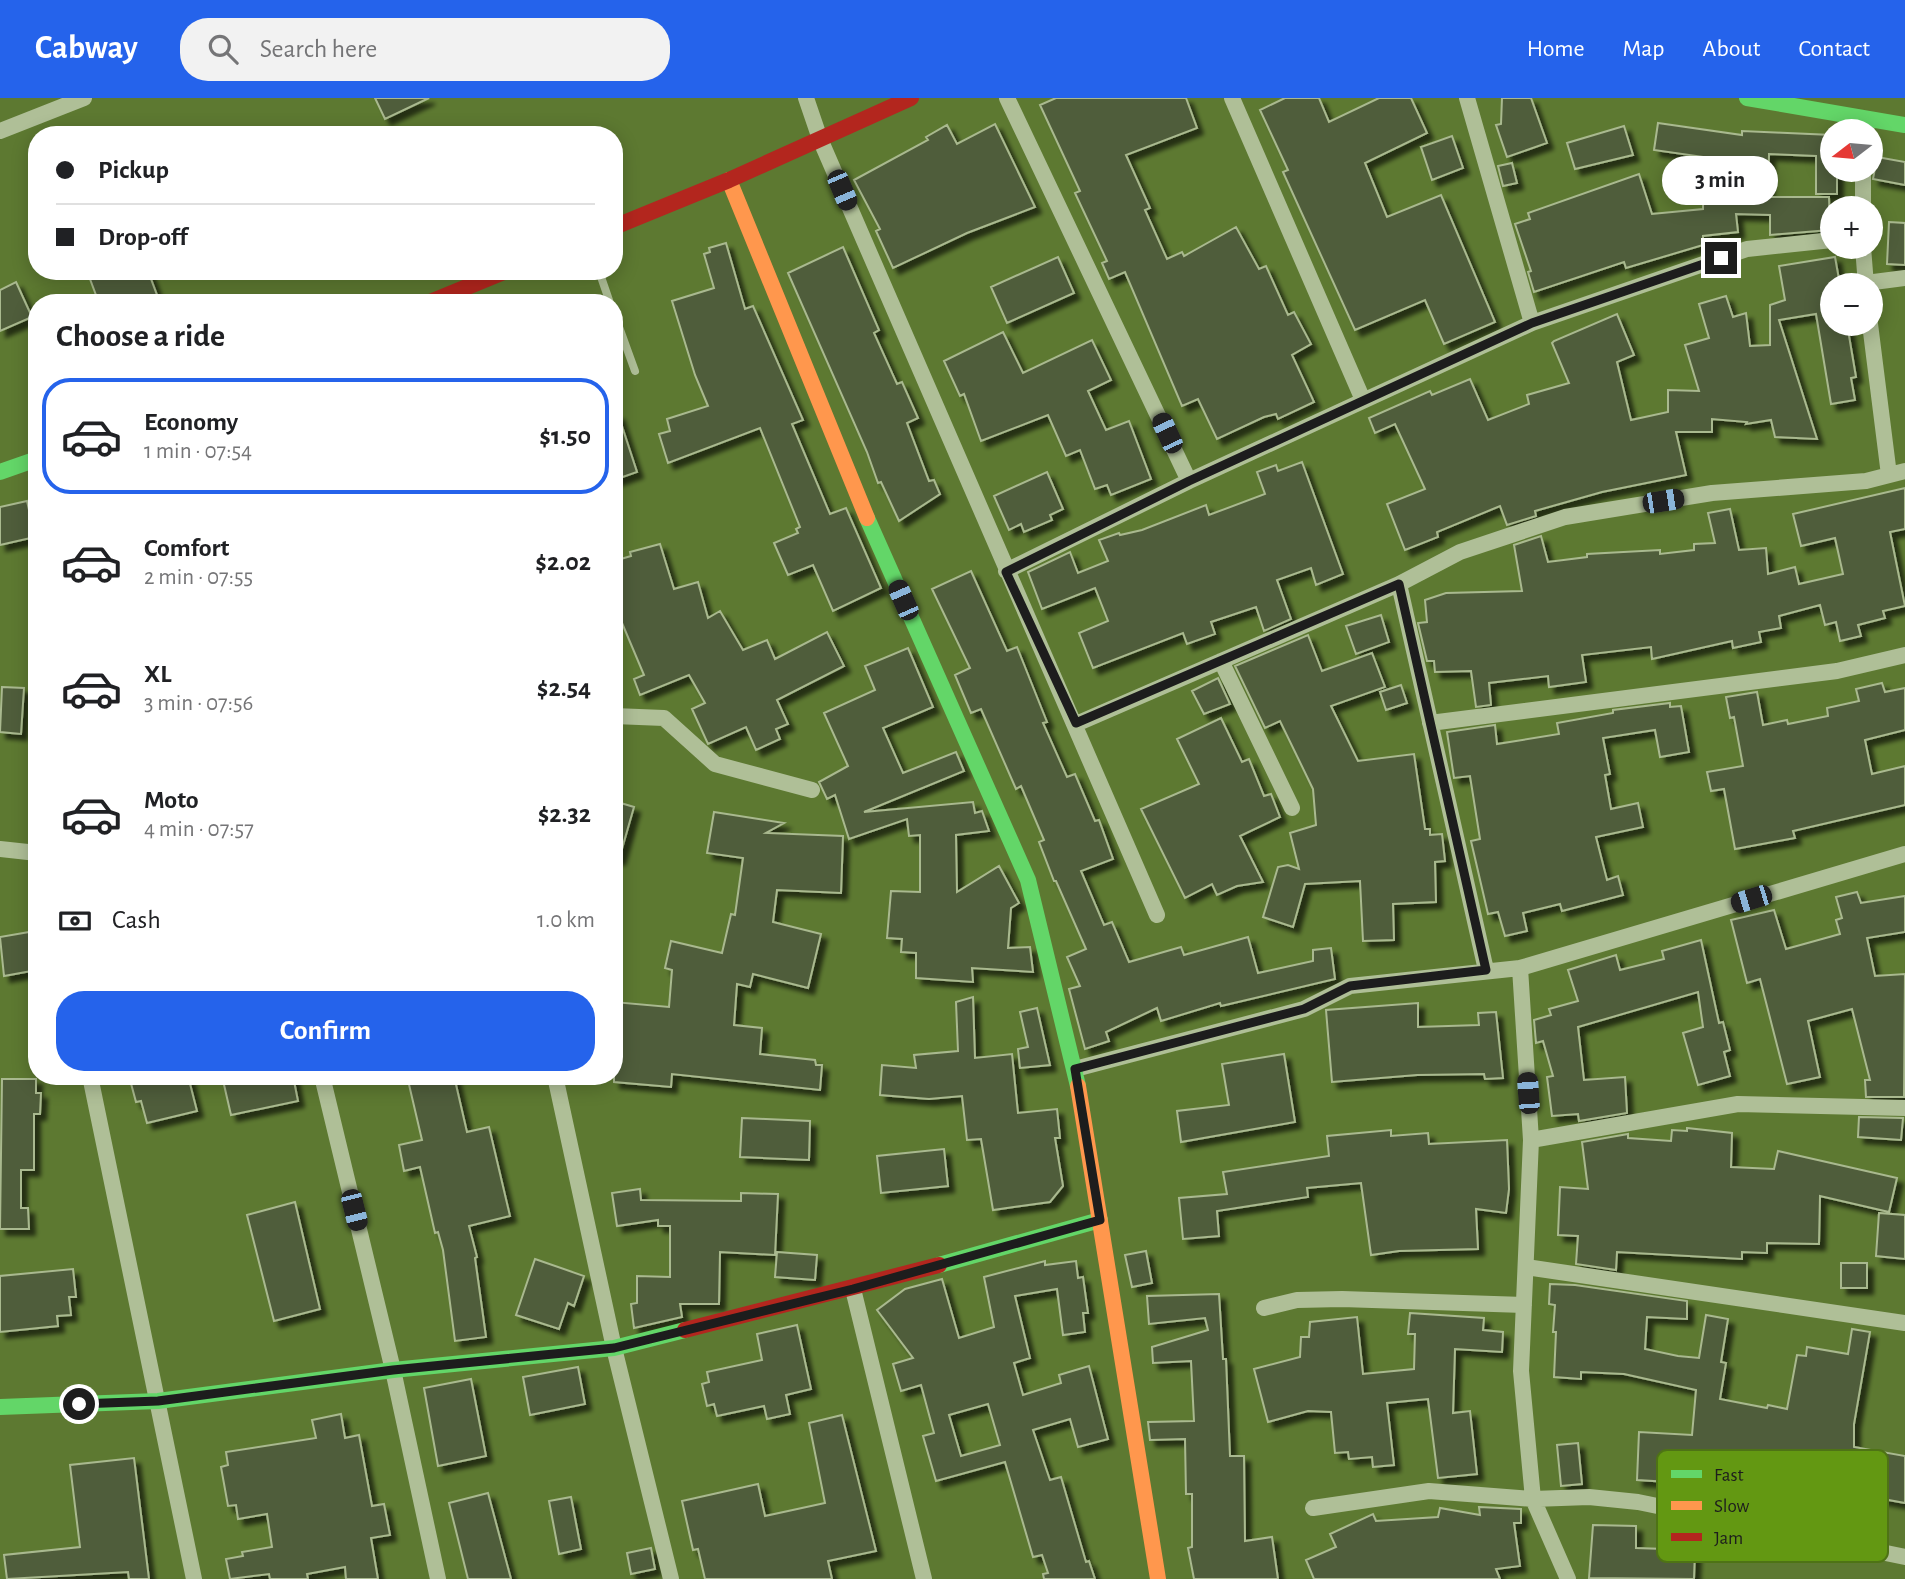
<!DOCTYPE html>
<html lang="en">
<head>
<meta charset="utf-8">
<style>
  body { margin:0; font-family:"Alegreya Sans",sans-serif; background:#f2f2f2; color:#202124; height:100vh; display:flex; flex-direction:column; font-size:26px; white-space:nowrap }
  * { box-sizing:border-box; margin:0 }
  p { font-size:23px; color:#757577 }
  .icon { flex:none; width:38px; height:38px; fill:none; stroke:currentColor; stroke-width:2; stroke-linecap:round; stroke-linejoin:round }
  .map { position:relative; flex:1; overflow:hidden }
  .panel { position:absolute; left:28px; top:196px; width:595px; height:791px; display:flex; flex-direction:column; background:#fff; border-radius:28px; box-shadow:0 4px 18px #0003 }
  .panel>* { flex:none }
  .guide { position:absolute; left:28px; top:28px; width:595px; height:154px; border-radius:28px; box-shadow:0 4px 18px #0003; display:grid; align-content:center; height:154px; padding:0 28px; background:#fff }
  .needle { width:46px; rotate:254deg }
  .fabs { position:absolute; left:1820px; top:21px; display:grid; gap:14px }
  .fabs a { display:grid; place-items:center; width:63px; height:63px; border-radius:50%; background:#fff; box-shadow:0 4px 18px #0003; font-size:35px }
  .end { position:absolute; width:32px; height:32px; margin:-16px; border:9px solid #1d1d1d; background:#fff; box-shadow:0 0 0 4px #fff }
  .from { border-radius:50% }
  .bubble { position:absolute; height:49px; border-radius:24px; background:#fff; box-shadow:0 4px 18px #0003; font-size:23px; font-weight:700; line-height:49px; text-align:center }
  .car { position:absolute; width:21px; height:42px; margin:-21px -10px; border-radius:9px; box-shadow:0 0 5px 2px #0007; background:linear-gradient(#222 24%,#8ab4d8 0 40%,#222 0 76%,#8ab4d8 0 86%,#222 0) }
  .guide b { display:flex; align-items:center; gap:24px; height:66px; font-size:26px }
  .guide b+b { border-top:2px solid #e0e0e0 }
  .guide i { width:18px; height:18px; background:#202124 }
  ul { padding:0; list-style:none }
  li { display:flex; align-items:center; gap:21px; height:116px; margin:0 14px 10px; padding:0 14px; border:4px solid transparent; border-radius:28px }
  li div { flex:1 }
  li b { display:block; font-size:26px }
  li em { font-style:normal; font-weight:700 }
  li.current { border-color:#2563eb }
  li>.icon { width:63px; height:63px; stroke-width:1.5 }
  h2 { padding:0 28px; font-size:32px; line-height:84px }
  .pay { display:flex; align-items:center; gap:18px; height:77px; padding:0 28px; font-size:26px }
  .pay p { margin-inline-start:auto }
  .cta { display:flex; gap:14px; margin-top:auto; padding:14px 28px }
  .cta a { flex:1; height:80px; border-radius:28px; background:#2563eb; color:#fff; font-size:28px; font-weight:700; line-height:80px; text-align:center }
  header { display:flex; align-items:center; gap:42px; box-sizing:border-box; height:98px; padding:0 35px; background:#2563eb; color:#fff }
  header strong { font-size:33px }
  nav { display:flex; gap:38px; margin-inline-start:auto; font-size:24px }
  .search { width:490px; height:63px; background:#f2f2f2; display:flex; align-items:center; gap:18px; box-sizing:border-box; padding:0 24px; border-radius:28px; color:#757577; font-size:26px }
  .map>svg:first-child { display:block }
  .building { fill:#505d3a; stroke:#a9b98f; stroke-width:2; fill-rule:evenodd; filter:url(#shadow) }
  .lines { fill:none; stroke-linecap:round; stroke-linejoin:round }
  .lane { stroke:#afbf97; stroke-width:8 }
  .street { stroke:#afbf97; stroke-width:16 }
  .fast { stroke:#63d668; stroke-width:16 }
  .slow { stroke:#ff974d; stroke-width:16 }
  .jam { stroke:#b3261e; stroke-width:16 }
  .route { stroke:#1d1d1d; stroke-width:9 }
  .key { fill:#639812; stroke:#4e7315; stroke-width:2 }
  .key-label { font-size:19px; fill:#1d1d1d }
</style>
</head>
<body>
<header>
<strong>Cabway</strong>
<div class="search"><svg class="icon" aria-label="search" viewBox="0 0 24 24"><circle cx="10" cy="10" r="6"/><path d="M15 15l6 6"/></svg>Search here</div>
<nav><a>Home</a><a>Map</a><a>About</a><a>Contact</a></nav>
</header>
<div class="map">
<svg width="1905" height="1481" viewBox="0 0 1905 1481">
  <defs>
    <filter id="shadow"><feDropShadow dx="6" dy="6" stdDeviation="2" flood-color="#0009"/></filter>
  </defs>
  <rect width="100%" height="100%" fill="#5d7931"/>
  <path class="building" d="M375,0h54l-44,21z
    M1056,0h130l11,30 -71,27 24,53 -5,2 22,49 15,-7 2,4 52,-29 23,42 7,-3 22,49 6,-3 17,32 -19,11 22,47 -36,17 -2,-5 -12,3 -47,22 -19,-40 -16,7 -57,-134 -16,7 -7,-16 5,-2 -32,-68 5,-2 -40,-86z
    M1285,0h34l10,24 50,-24h32l16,35 -62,30 22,54 54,-22 54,127 -51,22 -19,-44 -70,30 -72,-158 5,-2 -28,-60z
    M1502,0h29l16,45 -40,14 -11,-32 5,-1z
    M1658,25l84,12v-4l90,4v35h5v24h-21v-38l-47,-2 -1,43h61l1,33 -60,5v-20l-34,-1 2,18 -35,4v9l-77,23 -2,-6 -90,30 -6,-20 3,-1 -16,-47 15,-5 -2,-6 111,-39 13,40 51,-5 1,-52 -50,-7z
    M995,26l40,83 -68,26 -74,35 -17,-37 4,-2 -26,-49 74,-40 -2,-3 21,-12 10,19z
    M1624,28l9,29 -58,14 -8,-26z
    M1452,38l11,32 -31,12 -11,-33z
    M1877,59l28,5v23l-32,-6z
    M1512,65l5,20 -14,3 -5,-20z
    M1889,124l16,1v42l-18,-1z
    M726,145l19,66 8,-3 50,114 -11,4 38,90 16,-6 35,80 -48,23 -20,-46 -25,10 -14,-32 24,-10 -2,-4 4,-2 -40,-99 -92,35 -9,-29 11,-3 -3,-12 41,-13 -13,-31 -23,-74 42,-13 -10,-34 6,-2 -1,-4z
    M843,149l36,83 -5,3 23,51 5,-2 16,36 -11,5 22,58 5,-1 6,14 -41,27 -18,-39 -3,1 -11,-31 -79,-179z
    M1058,159l16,36 -67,30 -16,-36z
    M1835,159l5,28h-8v39h15l9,53 -5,1 4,22 -24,4 -15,-90 -37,6 38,119 -42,-2 -4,-17 -25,4 1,-2 -35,-3v13h-36l10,43 -84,17 -67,19 1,5 -29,9 -7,-19 -63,26 1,5 -33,13 -18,-46 38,-15 -30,-65 -20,9 -6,-15 61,-27 2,4 38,-16 18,41 41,-16 -2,-9 42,-12 -17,-40 2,-2 63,-27 17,41 -17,7 14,58 37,-8v-22l31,1 -14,-46 24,-7 -10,-34 27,-8 7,21 13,-4 4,33 20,-1v-40l15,-5 -6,-34z
    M87,173h61l9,24 -20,8h-38z
    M16,184l16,35 -32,14v-41z
    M1003,234l20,41 69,-33 19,40 -23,11 18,39 23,-9 22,58 -40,16 -4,-10 -12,4 -15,-39 -14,6 -18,-41 -67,26 -17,-47 -4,2 -16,-35z
    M618,316l19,58 -23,8v-65z
    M1302,364l41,112 -27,11 -5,-17 -34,12 14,39 -27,12 -8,-24 -45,15 4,12 -28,10 -4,-11 -90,35 -14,-35 29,-12 -13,-33 -53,21 -14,-37 42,-20 8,21 30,-12 -9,-21 20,-7 1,2 22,-5 64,-25 3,10 56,-21 -8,-22 19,-7 2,6z
    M1047,374l16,37 -13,6 2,5 -28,12 -3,-8 -12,6 -15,-34z
    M1905,390v41l-15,3 15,74 -22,5 2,7 -27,7 3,11 -21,5 -4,-19 -11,3 -5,-20 -41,11 2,12 -22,4 2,10 -28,6 -1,-7 -80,18 -1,-12 -69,8 4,27 -37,5 -1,-11 -59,7 2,22 -15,2 -5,-36 -36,1 -1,-11h-7l-9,-38 9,-1 -2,-22 21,-7 76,-2 -8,-46 27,-9 7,26 39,-5v-3l73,-4v4l34,-4v-6l21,-1 -7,-30 22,-4 9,41 27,-2 2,26 27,-7 4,17 44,-10 -8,-36 -34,8 -8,-32z
    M27,403l8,36 -35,8v-38z
    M660,446l14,45 24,-7 10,36 12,-7 23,39 24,-10 8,19 52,-27 17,34 -67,34 11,24 -12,5 4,10 -24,11 -10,-23 -38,17 -16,-35 13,-6 -16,-28 -49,20 -6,-16 10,-4 -30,-71v-43l17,-5 -1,-4z
    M971,473l36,80 10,-4 30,75 -4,1 24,54 8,-3 20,47 4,-1 14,39 -32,12 23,54 8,-3 17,40 52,-15 3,8 64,-18 10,36 55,-12v-11l18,-2 4,31 -114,27 -1,-3 -59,18 -4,-13 -51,24 3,9 -24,8 -16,-60 11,-3 -13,-29 19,-8 -30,-68h-2l-15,-39 5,-2 -23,-54 -5,3 -35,-80 -10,4 -16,-38 15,-7 -38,-79z
    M1381,517l8,27 -33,12 -10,-28z
    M1308,537l14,36 50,-18 13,34 -54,19 27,55 56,-7 11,75h5v6l12,-1 3,27 -10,1 1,40 -43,2 1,36 -31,1 -3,-60 -55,3 -12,43 -30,-10 15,-50 10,-2 11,4 -9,-36 26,-8 -3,-36 -33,-68 -15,7 -30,-62z
    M908,550l25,59 -50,21 20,45 53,-21 8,19 -100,41 109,-10 2,11 7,-2 7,20 -33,4 1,57 42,-26 20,37 -8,5 -3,40 22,-1 3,25 -61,-4 1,14 -57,-4v-25l-15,-1 1,-13 -15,-1 4,-47 29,1v-57l-11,1 -2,-17 -58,20 -14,-44 -8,4 -8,-17 29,-16 -24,-53 51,-23 -10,-24z
    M1218,580l12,26 -26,10 -12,-23z
    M1882,585l3,9 20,-4v42l-40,10 7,34 33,-8v39l-112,26 2,7 -60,11 -11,-60 -13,2 -4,-19 36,-6 -9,-49 -4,1 -4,-21 31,-5 6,33 24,-5 1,4 40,-8 -1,-8 32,-7 -3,-12z
    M1401,587l6,18 -21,7 -6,-18z
    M2,589l22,1 -3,46 -21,-2z
    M1670,605v4l11,-1 8,46 -29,5 -5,-27 -52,8 7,36 -5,1 6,34 27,-6 5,24 -47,10 11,43 11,-4 5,19 -61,16 -2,-7 -37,9 4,18 -22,5 -7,-24 -10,2 -17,-73 9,-2 -10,-63 -16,2 -7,-46 48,-7 2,19 62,-10 -2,-11 56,-10v-3z
    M1221,620l21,44 7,-3 15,37 7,-2 9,23 -40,19 23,46 -26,4 -20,9 -5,-11 -27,14 -44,-89 58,-25 -22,-45z
    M614,703l20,6 -15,52 -5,-1z
    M714,714l70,11 -18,10 77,3 -2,57 -64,-3 -4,32 48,12 -13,54 -55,-14 -3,13 -13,-3 -3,41 28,3 -2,26 55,6 1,5h6l-2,25 -148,-16 -1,13 -57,-5v-80l55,5 3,-37 -7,-2 6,-27 51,12 9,-39 4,1 8,-57 -36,-5z
    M1857,794l4,11 44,-7v36l-38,6 8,38 30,-2 -1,123h-38l-1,-17h5l-18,-71 -44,12 12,56 -33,7 -27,-105 -13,4 -16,-63 43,-10 12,39 54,-15 -4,-14 6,-2 -6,-21z
    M35,833l2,39 -33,6 -4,-39z
    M1701,842l18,83 4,-1 7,28 -6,2 6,24 -32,9 -15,-52 20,-6 -5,-35 -120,35 6,53 41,-3 2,36 -48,8 -1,-7 -26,2 -5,-39 6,-1 -10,-35 -7,2 -2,-23 17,-5 -2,-6 29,-8 -10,-31 48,-15 4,15 44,-11 -2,-8z
    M973,899l2,61 37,-4 6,59 39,-4 3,29h-5l8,48 -13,16 -57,8 -12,-71 -14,1 -5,-44 -33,3 -49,-4 2,-30 34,3 -2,-13 44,-4 -2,-49z
    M1418,905v24l61,-2 -1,-12 18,-1 7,66 -18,1 -1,-5 -67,1 -85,7 -6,-72z
    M1037,910l13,57 -30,3 -2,-19 10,-2 -8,-35z
    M1284,956l11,68 -114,20 -4,-31 52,-6 -7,-41z
    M129,978h59l9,35 -50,12 -6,-22 -5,1z
    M222,978h71l5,25 -67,14z
    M407,978h47l13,56 22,-5 21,89 -41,10 8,31 -2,1 11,79 -31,4 -12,-91 -5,-18 -3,1 -15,-66 -16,4 -5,-26 23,-5z
    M2,981h34v14h5l-1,21h-6v56h-13v38h7l1,21h-29z
    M1859,1019l44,1 -2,22 -43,-3z
    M742,1020l68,3 -1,39 -69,-3z
    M1687,1030l45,5 -1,34 43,2 4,-18 119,27 -8,34 -69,-16 -1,48 -52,-1v10l-25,-1v7l-125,-7 -1,18 -40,-6 2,-28 -20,-1 2,-48 28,2 -6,-47 46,-8v4l43,3 1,-11 15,1z
    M1391,1032v6l37,-3 1,11 78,-4 2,49 -3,24 -30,-4 2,40 -79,2 -28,4 -10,-72 -54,5 1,9 -91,14 2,25 -36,3 -4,-41 48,-4 -4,-22 106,-16 -2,-20z
    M944,1051l4,37 -67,7 -4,-37z
    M640,1091l1,11 100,1v-8l37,1 -3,61 -55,-3 -1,52h-39l2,13 -48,11 -3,-24 6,-1v-27l33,1v-51h-12v-6l-41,6 -5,-33z
    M295,1104l25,107 -46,12 -27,-106z
    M1879,1115l26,2v44l-29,-3z
    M1146,1153l6,32 -20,4 -7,-32z
    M777,1154l40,3 -2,25 -40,-3z
    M535,1161l49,17 -10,30 -6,-3 -9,26 -43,-14z
    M1045,1163v4l31,-4 2,17 5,-1 5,36h-5l2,19 -22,3 -6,-46 -42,7 15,62 -16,5 9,32 38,-12 -2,-8 30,-9 19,73 -30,8 -8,-28 -37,11 17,50 11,-3 25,85 3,-1 6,18h-51l-1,-5 5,-1 -6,-18 -9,2 -28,-95 -69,19 -13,-45 11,-3 -13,-48 -20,6 -8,-27 20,-6 -36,-48 28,-21 37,-10 17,59 35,-11 -10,-50zM988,1306l12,41 -39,11 -12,-41z
    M1841,1165h26v25h-26z
    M73,1171l3,28h-7l2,18 -14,1 1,10 -58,6v-56z
    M1550,1186l25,1 112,16v18l-40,-2 -2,32 33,7 21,2 7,-43 22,4 -7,43 5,1 -6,36 47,9 1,-3 19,4 10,-54 9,1 1,-9 41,7 4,-25 18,3 -16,92v23l51,9v47l-44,-8 -2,24 -24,-2 4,-37 -32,-2 -4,30 -71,-11 6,-32 -39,-5 -1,35 -30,-2 1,-11 -32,-2 2,-48 53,3 4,-45 -72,-16 -43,-2v7l-27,-2 2,-45h-3l2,-27 -6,-1z
    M1219,1196l4,65h3l4,97h14l1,85 27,-4 6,42h-84l-6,-31 4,-1v-53h-6l-1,-55 -35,1 -2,-18 46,-1 -3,-60 -38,2 -1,-16 56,-17 -3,-12 -56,6 -2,-28z
    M1410,1215l74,5 -1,12 20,2 -1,20 -47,-3 -2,64 17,-2 7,63 -39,4 -10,-79 -41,4 7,62 -21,2 -1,-10 -23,2 -1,-7 -13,1 -4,-41 -23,-1 -40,11 -14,-53 46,-12 1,-20h8l1,-15 47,-5 6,57 51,-5 1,-35h-7z
    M797,1227l14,64 -25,6 4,19 -23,5 -3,-13 -47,10 -3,-12 -7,2 -5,-22 7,-2 -2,-10 55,-12 -5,-26z
    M578,1269l7,37 -55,11 -7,-38z
    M471,1281l15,77 -48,10 -14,-78z
    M341,1316l4,24 14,-3 13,71 12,-2 6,31 -19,3 7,41h-32l-1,-12 -38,7 1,5h-38l-1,-5 -39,5 -4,-20 17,-3 -1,-4 30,-5 -5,-33 -29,5 -2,-14 -8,1 -7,-39 7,-2 -2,-13 90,-14 -4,-18z
    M842,1317l34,136 -48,10 4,18h-127l-7,-30 -5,1 -11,-49 76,-17 7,32 60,-13 -16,-80z
    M1578,1345l4,41 -21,2 -4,-41z
    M134,1360l15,121h-20l-1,-7 -121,7 -3,-24 76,-8 -10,-82z
    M488,1395l23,86h-43l-19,-76z
    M571,1399l10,52 -22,5 -10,-53z
    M1479,1409l42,2v14h-7l6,43 -24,3 4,10h-186l-8,-19 30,-13 -6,-13 43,-20 3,7 62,-4 2,-9 40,7z
    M1593,1427l43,1v22l59,2 -1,29 -105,-1z
    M651,1450l4,21 -24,5 -4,-21z"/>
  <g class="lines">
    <path class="lane" d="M599,173l11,32
      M614,215l21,58"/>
    <path class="street" d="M806,0l14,41 337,776
      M1007,0l182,383
      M1232,0l131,302
      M1467,0l65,225
      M0,33l84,-33
      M1863,110v-38
      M1863,149l3,38
      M1866,185l39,-5
      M1870,226l19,151
      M1006,473l183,-90 343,-158 215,-74 85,-9
      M1399,486l87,386
      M1221,563l71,147
      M614,618l50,2 51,46 97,26
      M1430,625l407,-52 68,-16
      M1076,626l323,-140 61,-32 105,-35 147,-24 154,-12 39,-10
      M0,751l37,4
      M1520,870l11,172 -10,231 12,128 35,80
      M1075,971l229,-60 46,-23 170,-18 385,-114
      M90,978l104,503
      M322,978l71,294 45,209
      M555,978l59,272 57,231
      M1531,1042l207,-36 167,4
      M1526,1169l379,56
      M853,1191l71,290
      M1264,1210l33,-8 45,-1 182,6
      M1313,1410l116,-17 104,8 56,-2 49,5 267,55"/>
    <path class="fast" d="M1747,0l158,27
      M0,374l37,-13
      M867,420l161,362 50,206
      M939,1167l161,-45
      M0,1309l158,-6 235,-31 221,-22 71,-18"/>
    <path class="slow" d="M729,82l138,338
      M1078,988l80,493"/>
    <path class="jam" d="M614,129l115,-47 182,-82
      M428,205l78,-32
      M685,1232l254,-65"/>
  </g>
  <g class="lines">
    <path class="route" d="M79,1306l79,-3 235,-31 221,-22 239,-59 247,-69 -25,-151 229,-60 46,-23 136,-16 -87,-386 -323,139 -70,-151 183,-91 343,-158 189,-65"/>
  </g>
  <rect x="1657" y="1352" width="231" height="112" rx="10" class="key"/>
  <rect x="1671" y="1372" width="31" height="8" fill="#63d668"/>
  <rect x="1671" y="1403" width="31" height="9" fill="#ff974d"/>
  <rect x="1671" y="1435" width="31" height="8" fill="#b3261e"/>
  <g class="key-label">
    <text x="1714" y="1383">Fast</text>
    <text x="1714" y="1414">Slow</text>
    <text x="1714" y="1446">Jam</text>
  </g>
</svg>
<div class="fabs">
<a><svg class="needle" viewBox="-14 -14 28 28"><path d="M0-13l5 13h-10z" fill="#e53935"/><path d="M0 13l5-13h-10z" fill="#757577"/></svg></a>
<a>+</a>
<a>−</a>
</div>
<i class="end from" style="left:79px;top:1306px"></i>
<i class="end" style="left:1721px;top:160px"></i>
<div class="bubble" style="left:1662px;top:58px;width:116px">3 min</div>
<i class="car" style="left:842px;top:92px;rotate:157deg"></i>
<i class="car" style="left:1167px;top:335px;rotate:335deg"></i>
<i class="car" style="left:1663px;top:403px;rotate:81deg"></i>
<i class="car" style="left:903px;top:502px;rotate:336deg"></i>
<i class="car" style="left:1751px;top:801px;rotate:253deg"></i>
<i class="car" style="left:1528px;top:995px;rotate:356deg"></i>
<i class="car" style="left:354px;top:1112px;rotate:166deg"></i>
<div class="guide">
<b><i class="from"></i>Pickup</b>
<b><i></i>Drop-off</b>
</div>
<section class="panel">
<h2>Choose a ride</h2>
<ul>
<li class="current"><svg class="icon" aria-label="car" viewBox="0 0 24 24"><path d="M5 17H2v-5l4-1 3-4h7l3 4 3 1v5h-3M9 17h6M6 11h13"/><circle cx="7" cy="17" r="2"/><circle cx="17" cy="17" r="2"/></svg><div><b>Economy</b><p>1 min · 07:54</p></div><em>$1.50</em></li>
<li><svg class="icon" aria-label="car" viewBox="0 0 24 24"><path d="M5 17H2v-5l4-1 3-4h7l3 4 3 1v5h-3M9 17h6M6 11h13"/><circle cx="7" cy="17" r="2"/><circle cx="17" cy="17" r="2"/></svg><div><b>Comfort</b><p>2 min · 07:55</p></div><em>$2.02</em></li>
<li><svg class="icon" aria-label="car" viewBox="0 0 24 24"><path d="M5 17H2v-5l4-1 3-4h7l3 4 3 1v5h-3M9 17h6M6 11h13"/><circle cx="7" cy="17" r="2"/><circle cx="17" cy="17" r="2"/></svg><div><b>XL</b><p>3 min · 07:56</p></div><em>$2.54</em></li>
<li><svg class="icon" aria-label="car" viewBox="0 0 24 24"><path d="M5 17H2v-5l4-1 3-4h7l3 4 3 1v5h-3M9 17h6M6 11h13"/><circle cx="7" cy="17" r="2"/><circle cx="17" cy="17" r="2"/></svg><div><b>Moto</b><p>4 min · 07:57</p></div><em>$2.32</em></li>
</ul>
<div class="pay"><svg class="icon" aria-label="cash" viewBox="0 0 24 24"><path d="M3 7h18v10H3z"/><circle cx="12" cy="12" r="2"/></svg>Cash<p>1.0 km</p></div>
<div class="cta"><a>Confirm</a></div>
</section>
</div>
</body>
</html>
